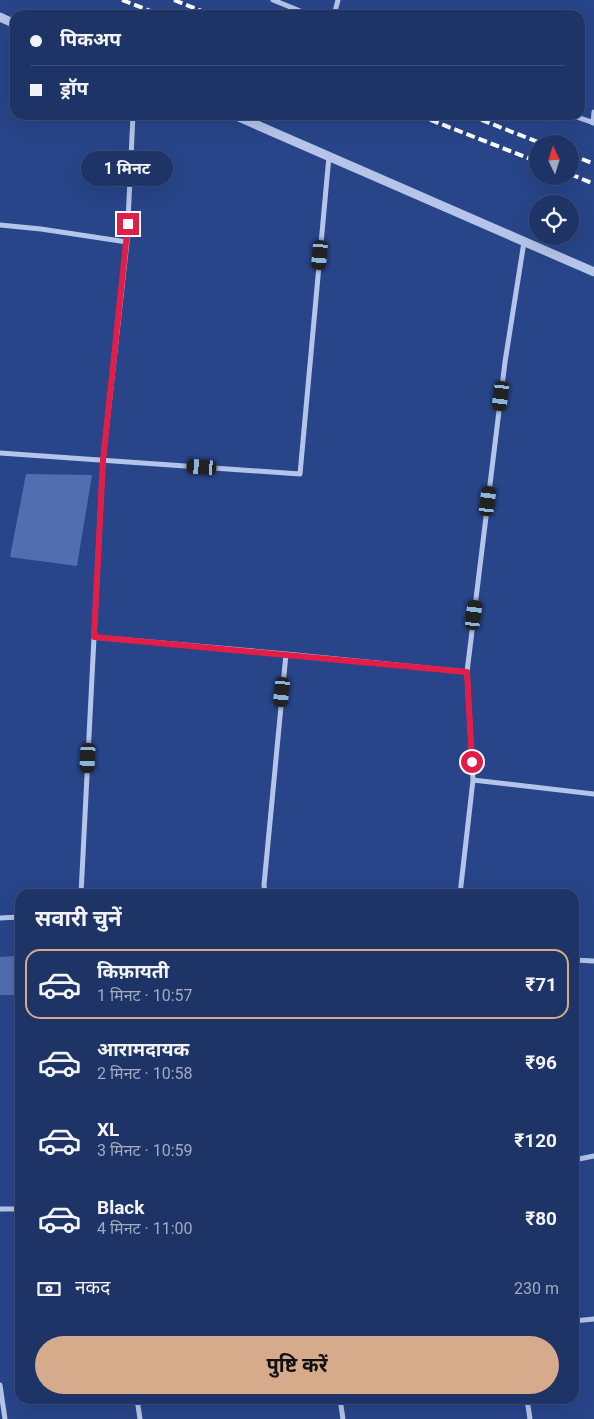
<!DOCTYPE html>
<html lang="hi">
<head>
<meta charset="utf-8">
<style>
  body { margin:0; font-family:Roboto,"Noto Sans Devanagari",sans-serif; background:#263c6d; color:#f1f3f6; height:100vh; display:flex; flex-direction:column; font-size:19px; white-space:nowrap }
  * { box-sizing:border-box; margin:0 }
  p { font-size:16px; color:#a1aac0 }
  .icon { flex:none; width:28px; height:28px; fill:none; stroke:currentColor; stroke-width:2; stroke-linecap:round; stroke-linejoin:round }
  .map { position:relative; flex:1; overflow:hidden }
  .panel { position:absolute; left:15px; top:889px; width:564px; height:515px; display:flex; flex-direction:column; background:#1e3467; border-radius:15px; box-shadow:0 5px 20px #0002,0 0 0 1px #3c4f7b }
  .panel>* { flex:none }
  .guide { position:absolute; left:10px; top:10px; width:575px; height:110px; border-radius:15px; box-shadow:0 5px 20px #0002,0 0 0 1px #3c4f7b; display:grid; align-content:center; height:110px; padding:0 20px; background:#1e3467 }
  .needle { width:32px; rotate:356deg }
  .tools { position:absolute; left:529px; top:135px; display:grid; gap:10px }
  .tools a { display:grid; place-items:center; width:50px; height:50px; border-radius:50%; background:#1e3467; box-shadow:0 5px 20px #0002,0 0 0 1px #3c4f7b; font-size:25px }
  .end { position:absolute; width:22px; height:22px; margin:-11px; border:6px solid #e11d48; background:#fff; box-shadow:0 0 0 2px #fff }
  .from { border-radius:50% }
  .bubble { position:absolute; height:35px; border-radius:18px; background:#1e3467; box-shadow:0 5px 20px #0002,0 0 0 1px #3c4f7b; font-size:16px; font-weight:700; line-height:35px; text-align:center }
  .car { position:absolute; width:15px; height:30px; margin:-15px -8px; border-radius:6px; box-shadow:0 0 4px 1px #0007; background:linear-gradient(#222 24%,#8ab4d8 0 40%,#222 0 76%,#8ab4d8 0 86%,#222 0) }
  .guide b { display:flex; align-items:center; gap:18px; height:48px; font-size:19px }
  .guide b+b { border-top:1px solid #3c4f7b }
  .guide i { width:12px; height:12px; background:#f1f3f6 }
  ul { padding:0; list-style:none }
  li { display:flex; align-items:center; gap:15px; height:70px; margin:0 10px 8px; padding:0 10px; border:2px solid transparent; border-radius:15px }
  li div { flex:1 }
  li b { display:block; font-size:19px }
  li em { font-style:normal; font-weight:700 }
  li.selected { border-color:#d6ab8b }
  li>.icon { width:45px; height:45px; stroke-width:1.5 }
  h2 { padding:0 20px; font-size:22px; line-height:60px }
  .pay { display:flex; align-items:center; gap:12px; height:55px; padding:0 20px; font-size:19px }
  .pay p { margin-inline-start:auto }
  .primary-button { display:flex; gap:10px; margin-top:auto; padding:10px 20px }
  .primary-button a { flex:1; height:58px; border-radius:30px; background:#d6ab8b; color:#111; font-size:20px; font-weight:700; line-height:58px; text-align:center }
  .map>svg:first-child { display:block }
  .building { fill:#506eb0 }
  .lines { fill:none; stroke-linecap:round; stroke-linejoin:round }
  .minor { stroke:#b4c5e9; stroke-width:5 }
  .tertiary { stroke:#b4c5e9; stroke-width:9 }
  .rail { stroke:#fff; stroke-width:4; stroke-dasharray:9 4; stroke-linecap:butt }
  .route { stroke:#e11d48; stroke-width:6 }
</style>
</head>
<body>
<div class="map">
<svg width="594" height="1419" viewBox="0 0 594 1419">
  <rect width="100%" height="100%" fill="#284589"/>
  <path class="building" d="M26,474l66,1 -15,91 -67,-9z
    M14,956v39h-14v-38z"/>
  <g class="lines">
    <path class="minor" d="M273,0l37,15
      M334,15l4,-15
      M571,115l23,8
      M593,123l1,-11
      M0,225l41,4 86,13 6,-127
      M0,453l300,21 29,-318
      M94,637l192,17 -22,231 1,9
      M286,654l181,18
      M473,780l121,14
      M81,894l22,-434 24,-218
      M460,894l13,-114 -6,-108 38,-310 19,-120
      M0,918l20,-1
      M574,960l20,1
      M574,1160l20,-4
      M0,1209h20
      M574,1321l20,-2
      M0,1385l5,34
      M137,1399l3,20
      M340,1399l3,20
      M527,1399l3,20
      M138,1401l20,-2"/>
    <path class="tertiary" d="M0,17l15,7
      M234,115l360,157"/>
    <path class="rail" d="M122,0l39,15
      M174,0l38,15
      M418,115l120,47
      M469,115l74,29
      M570,154l24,10
      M570,174l24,10"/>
  </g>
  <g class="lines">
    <path class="route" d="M128,224l-25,236 -9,177 373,35 5,90"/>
  </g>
</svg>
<div class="tools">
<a><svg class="needle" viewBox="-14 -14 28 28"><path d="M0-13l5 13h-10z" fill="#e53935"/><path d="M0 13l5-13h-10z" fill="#a1aac0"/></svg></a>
<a><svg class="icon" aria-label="locate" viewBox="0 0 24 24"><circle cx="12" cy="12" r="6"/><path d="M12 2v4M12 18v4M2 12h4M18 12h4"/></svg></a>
</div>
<i class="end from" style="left:472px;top:762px"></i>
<i class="end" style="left:128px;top:224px"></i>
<div class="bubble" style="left:81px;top:151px;width:92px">1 मिनट</div>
<i class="car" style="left:320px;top:255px;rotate:185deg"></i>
<i class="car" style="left:501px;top:396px;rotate:187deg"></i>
<i class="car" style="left:202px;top:467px;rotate:274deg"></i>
<i class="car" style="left:488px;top:501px;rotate:7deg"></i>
<i class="car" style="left:474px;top:615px;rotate:7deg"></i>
<i class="car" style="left:282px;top:692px;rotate:186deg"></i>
<i class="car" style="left:88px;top:758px;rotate:183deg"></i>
<div class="guide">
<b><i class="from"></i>पिकअप</b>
<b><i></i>ड्रॉप</b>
</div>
<section class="panel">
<h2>सवारी चुनें</h2>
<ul>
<li class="selected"><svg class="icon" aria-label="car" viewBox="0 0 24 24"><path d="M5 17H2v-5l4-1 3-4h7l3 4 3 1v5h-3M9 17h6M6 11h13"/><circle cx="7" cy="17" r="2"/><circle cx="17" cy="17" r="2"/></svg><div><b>किफ़ायती</b><p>1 मिनट · 10:57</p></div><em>₹71</em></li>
<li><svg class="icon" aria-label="car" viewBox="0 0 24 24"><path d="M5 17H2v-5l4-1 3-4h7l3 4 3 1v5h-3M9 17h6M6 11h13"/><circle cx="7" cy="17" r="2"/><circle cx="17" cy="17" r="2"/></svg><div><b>आरामदायक</b><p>2 मिनट · 10:58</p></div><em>₹96</em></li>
<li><svg class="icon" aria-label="car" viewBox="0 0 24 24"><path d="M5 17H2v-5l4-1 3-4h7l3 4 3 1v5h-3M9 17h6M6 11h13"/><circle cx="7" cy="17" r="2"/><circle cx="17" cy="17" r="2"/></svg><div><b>XL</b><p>3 मिनट · 10:59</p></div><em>₹120</em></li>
<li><svg class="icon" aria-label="car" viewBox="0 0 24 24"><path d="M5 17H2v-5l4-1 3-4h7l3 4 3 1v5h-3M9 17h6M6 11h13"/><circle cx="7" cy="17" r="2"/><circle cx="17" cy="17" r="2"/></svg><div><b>Black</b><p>4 मिनट · 11:00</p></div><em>₹80</em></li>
</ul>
<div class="pay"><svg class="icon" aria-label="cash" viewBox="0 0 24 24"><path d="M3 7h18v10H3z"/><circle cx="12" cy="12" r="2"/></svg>नकद<p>230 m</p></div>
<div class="primary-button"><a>पुष्टि करें</a></div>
</section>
</div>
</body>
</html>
